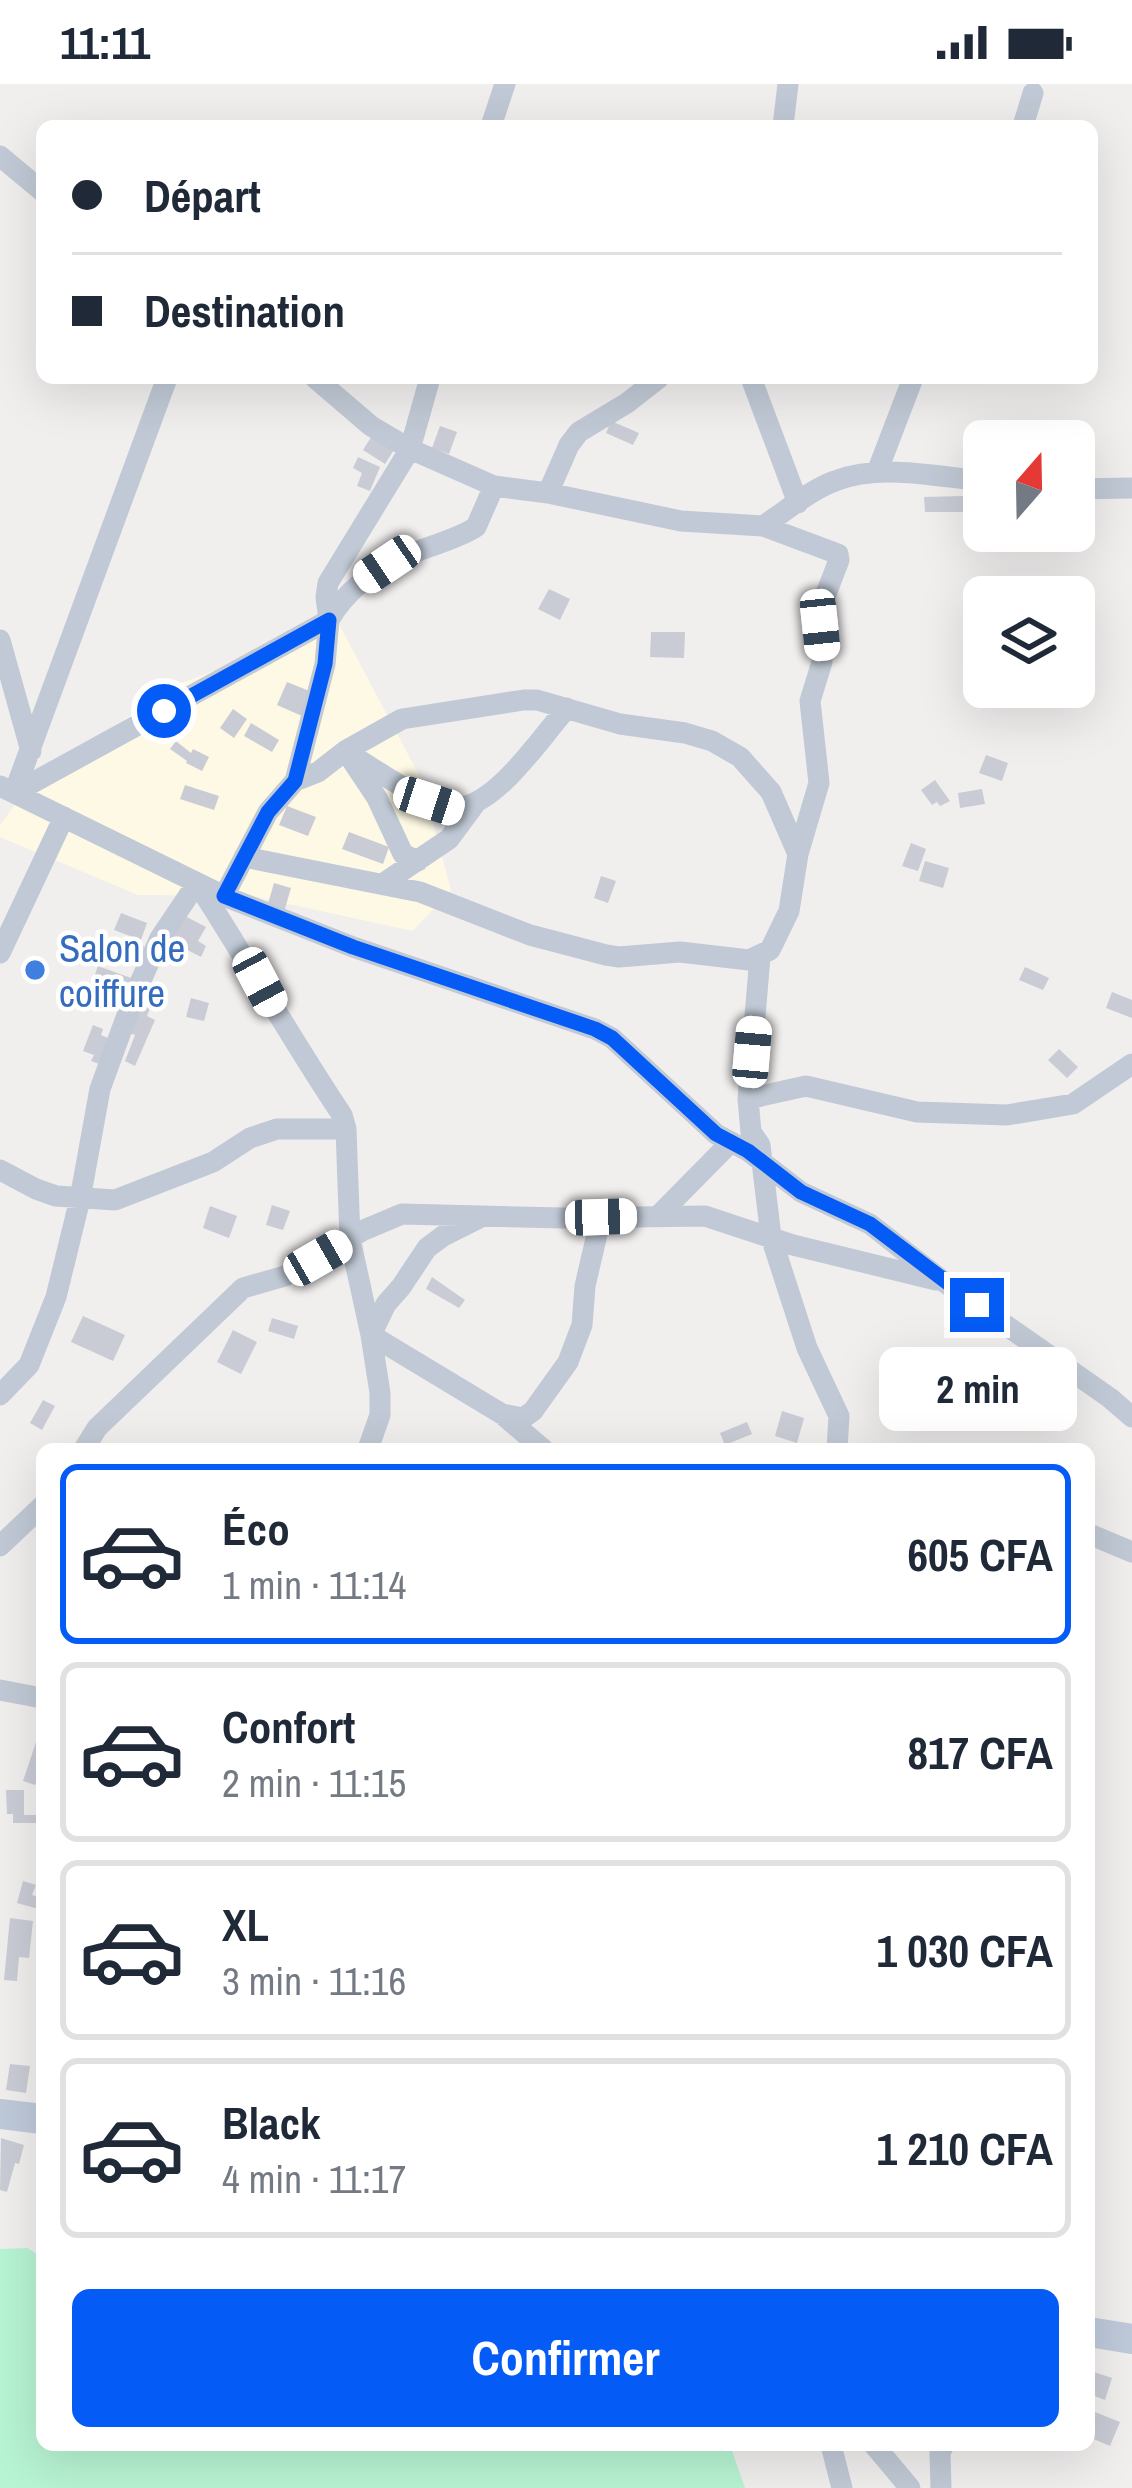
<!DOCTYPE html>
<html lang="fr">
<head>
<meta charset="utf-8">
<style>
  body { margin:0; font-family:"Archivo Narrow",sans-serif; background:#f2f2f3; color:#1f2937; height:100vh; display:flex; flex-direction:column; font-size:45px; white-space:nowrap }
  * { box-sizing:border-box; margin:0 }
  p { font-size:39px; color:#747a83 }
  .icon { flex:none; width:66px; height:66px; fill:none; stroke:currentColor; stroke-width:2; stroke-linecap:round; stroke-linejoin:round }
  .map { position:relative; flex:1; overflow:hidden }
  .side { position:absolute; left:36px; top:1359px; width:1059px; height:1008px; display:flex; flex-direction:column; background:#fff; border-radius:18px; box-shadow:0 12px 48px #0002 }
  .side>* { flex:none }
  .top-card { position:absolute; left:36px; top:36px; width:1062px; height:264px; border-radius:18px; box-shadow:0 12px 48px #0002; display:grid; align-content:center; height:264px; padding:0 36px; background:#fff }
  .needle { width:78px; rotate:20deg }
  .fabs { position:absolute; left:963px; top:336px; display:grid; gap:24px }
  .fabs a { display:grid; place-items:center; width:132px; height:132px; border-radius:18px; background:#fff; box-shadow:0 12px 48px #0002; font-size:60px }
  .end { position:absolute; width:54px; height:54px; margin:-27px; border:15px solid #045bf5; background:#fff; box-shadow:0 0 0 6px #fff }
  .from { border-radius:50% }
  .bubble { position:absolute; height:84px; border-radius:18px; background:#fff; box-shadow:0 12px 48px #0002; font-size:39px; font-weight:800; line-height:84px; text-align:center }
  .car { position:absolute; width:36px; height:72px; margin:-36px -18px; border-radius:15px; box-shadow:0 0 9px 3px #0007; background:linear-gradient(#fff 24%,#345 0 40%,#fff 0 76%,#345 0 86%,#fff 0) }
  .top-card b { display:flex; align-items:center; gap:42px; height:114px; font-size:45px }
  .top-card b+b { border-top:3px solid #e0e1e3 }
  .top-card i { width:30px; height:30px; background:#1f2937 }
  ul { padding:21px 0 0; list-style:none }
  li { display:flex; align-items:center; gap:36px; height:180px; margin:0 24px 18px; padding:0 12px; border:6px solid #e0e1e3; border-radius:18px }
  li div { flex:1 }
  li b { display:block; font-size:45px }
  li em { font-style:normal; font-weight:800 }
  li.selected { border-color:#045bf5 }
  li>.icon { width:108px; height:108px; stroke-width:1.5 }
  .primary-button { display:flex; gap:24px; margin-top:auto; padding:24px 36px }
  .primary-button a { flex:1; height:138px; border-radius:18px; background:#045bf5; color:#fff; font-size:48px; font-weight:800; line-height:138px; text-align:center }
  .status { display:flex; justify-content:space-between; align-items:center; height:84px; padding:0 60px; background:#fff; direction:ltr }
  .status svg { height:33px; fill:currentColor }
  .map>svg:first-child { display:block }
  .commercial { fill:#fef9e5 }
  .green { fill:#b7f4d3 }
  .building { fill:#c9ccd5 }
  .lines { fill:none; stroke-linecap:round; stroke-linejoin:round }
  .street { stroke:#c0c9d5; stroke-width:21 }
  .secondary { stroke:#bec9da; stroke-width:30 }
  .route { stroke:#045bf5; stroke-width:15 }
  .shop-dot { fill:#3f7fe0; stroke:#fff; stroke-width:4.5 }
  .labels { text-anchor:middle; dominant-baseline:central; stroke-width:9; stroke-linejoin:round; paint-order:stroke }
  .shop-label { font-size:39px; fill:#366cbe; stroke:#fff; text-anchor:start }
</style>
</head>
<body>
<div class="status"><b>11:11</b><svg viewBox="0 0 49 12"><path d="M0 12V9h3v3zM5 12V6h3v6zM10 12V3h3v9zM15 12V0h3v12zM26 1h20v11H26zM47 4h2v5h-2z"/></svg></div>
<div class="map">
<svg width="1132" height="2404" viewBox="0 0 1132 2404">
  <rect width="100%" height="100%" fill="#f1eeee"/>
  <path class="commercial" d="M339,540l82,155 30,111 -38,41 -161,-35 -114,-1 -138,-58v-12l34,-46 145,-95z"/>
  <path class="green" d="M28,2164l14,10v187h688l15,43h-745v-239z"/>
  <path class="building" d="M611,337l28,12 -6,12 -27,-12z
    M440,342l17,6 -8,22 -17,-6z
    M373,350l22,14 -10,16 -22,-14z
    M358,373l22,10 -10,24 -13,-5 5,-13 -9,-5z
    M964,412v16h-39l-1,-15z
    M549,505l21,10 -10,21 -22,-11z
    M651,548h34l-1,26 -34,-1z
    M287,598l25,10 -10,24 -25,-11z
    M233,625l14,10 -13,19 -14,-10z
    M251,639l28,17 -7,12 -28,-16z
    M176,657l15,12 2,-4 16,8 -7,14 -16,-8 1,-2 -17,-12z
    M986,671l22,8 -6,18 -23,-8z
    M935,696l15,21 -10,5 -3,-4 -5,3 -11,-15z
    M185,701l34,11 -5,14 -34,-11z
    M982,705l3,15 -25,4 -2,-15z
    M287,722l29,11 -8,19 -29,-11z
    M349,748l40,15 -6,17 -41,-15z
    M911,759l15,6 -8,22 -16,-5z
    M925,777l24,7 -6,20 -24,-7z
    M601,792l15,5 -8,22 -14,-5z
    M274,799l17,5 -7,24 -17,-5z
    M121,829l26,10 -6,17 -27,-10z
    M179,829l27,14 -8,14 8,5 -5,11 -35,-18z
    M115,856l29,6 -4,19 -29,-6z
    M98,882l33,12 -6,17 -33,-12z
    M1025,883l24,11 -6,12 -24,-10z
    M1112,908l20,8v18l-26,-10z
    M191,914l18,5 -5,18 -18,-4z
    M136,918l14,6 -3,8 8,4 -20,46 -10,-5 10,-26 -9,-3z
    M93,941l10,4 -2,6 14,6 -10,25 -14,-5 3,-6 -11,-4z
    M1059,965l19,18 -11,11 -19,-18z
    M272,1121l18,6 -7,19 -17,-5z
    M210,1122l27,10 -8,22 -26,-10z
    M432,1193l33,23 -6,8 -33,-19z
    M83,1232l42,19 -12,26 -42,-19z
    M272,1234l26,8 -4,13 -26,-8z
    M233,1246l24,12 -16,32 -24,-12z
    M43,1316l12,6 -13,24 -12,-7z
    M782,1327l22,7 -7,25 -22,-7z
    M747,1338l5,12 -27,11 -5,-12z
    M38,1652l4,1v30l-7,18 -12,-4z
    M6,1706h18v25h12v8h-23v-9h-6z
    M23,1797l13,4 -4,10 10,3v12l-25,-7z
    M10,1834l23,3 -4,37 -10,-1 -2,24 -13,-1z
    M10,1980l20,2 -4,27 -20,-3z
    M1,2054l23,7 -5,19 -4,-1 -8,29 -7,-2z
    M1094,2288l18,6 -7,22 -16,-6z
    M1095,2328l25,10 -10,24 -21,-9v-10z"/>
  <g class="lines">
    <path class="street" d="M491,42l14,-42
      M783,42l5,-42
      M1023,42l10,-33
      M0,72l42,35
      M751,294l47,125
      M877,388l36,-94
      M1074,405l58,-1
      M548,409l21,-48 10,-13 48,-29 32,-25
      M763,442c23,-15 47,-36 72,-45 46,-18 101,-4 149,0
      M0,556l31,111
      M345,667c24,14 85,58 110,57 41,-1 86,-71 112,-100
      M351,675l26,39 26,56 15,7
      M295,697l30,-117 4,-44 -3,-23 2,-14 82,-134 20,-71
      M0,702l224,110 129,51 242,82 17,9 104,96 32,17 53,41 69,32 74,58 166,116 22,19
      M14,709l315,-173c16,-28 45,-51 74,-63 24,-11 51,-16 73,-30l18,-41
      M14,709l153,-415
      M244,773l176,35 110,43 76,20 13,2 61,-5 69,8 21,-10 19,-39 9,-57 21,-71 -9,-82 12,-39 -1,-55 18,-47 -1,-6 -75,-28 -82,-5 -133,-28 -54,-7 -84,-37 -39,-23 -56,-48
      M384,799l65,-44 26,-35
      M224,812l44,-84 27,-31 23,-9 27,-21 57,-32 122,-19h13l83,24 65,9 27,8 28,16 31,35 27,62
      M0,869l64,-136
      M760,873l-12,142 3,33 9,13 11,92 36,111 32,68 -2,33
      M748,1015l58,-13 111,26 90,3 66,-11 59,-40
      M0,1086l36,19 20,7 59,4 98,-38 37,-24 27,-9h69
      M659,1131l72,-73
      M479,1134l-36,18 -16,12 -26,39 -15,17 -15,31 131,79 41,35
      M0,1311l29,-30 27,-68 24,-98 20,-110 34,-93 26,-58 37,-55c50,77 94,156 145,232l4,14 4,110 21,96 9,58v22l-12,34
      M502,1330l21,4 10,-7 35,-49 14,-37 3,-39 16,-69
      M84,1365l13,-21 146,-140 42,-12 79,-46 38,-16 161,4 142,-2 88,29 143,35
      M1089,1450l43,18
      M0,1462l42,-40
      M0,1606l42,8
      M831,2361l11,43
      M874,2361l36,43
      M941,2404l-1,-36 4,-7"/>
    <path class="secondary" d="M0,2030l42,5
      M1089,2248l43,7"/>
  </g>
  <g class="lines">
    <path class="route" d="M164,627l165,-91 -4,44 -30,117 -27,31 -44,84 129,51 242,82 17,9 104,96 32,17 53,41 69,32 107,81"/>
  </g>
  <circle class="shop-dot" cx="35" cy="886" r="12"/>
  <g class="labels">
    <g class="shop-label">
      <text x="59" y="864">Salon de<tspan x="59" dy="45">coiffure</tspan></text>
    </g>
  </g>
</svg>
<div class="fabs">
<a><svg class="needle" viewBox="-14 -14 28 28"><path d="M0-13l5 13h-10z" fill="#e53935"/><path d="M0 13l5-13h-10z" fill="#747a83"/></svg></a>
<a><svg class="icon" aria-label="layers" viewBox="0 0 24 24"><path d="M12 4l9 5-9 5-9-5zM3 14l9 5 9-5"/></svg></a>
</div>
<i class="end from" style="left:164px;top:627px"></i>
<i class="end" style="left:977px;top:1221px"></i>
<div class="bubble" style="left:879px;top:1263px;width:198px">2 min</div>
<i class="car" style="left:387px;top:480px;rotate:236deg"></i>
<i class="car" style="left:820px;top:541px;rotate:174deg"></i>
<i class="car" style="left:429px;top:717px;rotate:108deg"></i>
<i class="car" style="left:260px;top:898px;rotate:152deg"></i>
<i class="car" style="left:752px;top:968px;rotate:5deg"></i>
<i class="car" style="left:601px;top:1133px;rotate:88deg"></i>
<i class="car" style="left:318px;top:1174px;rotate:60deg"></i>
<div class="top-card">
<b><i class="from"></i>Départ</b>
<b><i></i>Destination</b>
</div>
<section class="side">
<ul>
<li class="selected"><svg class="icon" aria-label="car" viewBox="0 0 24 24"><path d="M5 17H2v-5l4-1 3-4h7l3 4 3 1v5h-3M9 17h6M6 11h13"/><circle cx="7" cy="17" r="2"/><circle cx="17" cy="17" r="2"/></svg><div><b>Éco</b><p>1 min · 11:14</p></div><em>605 CFA</em></li>
<li><svg class="icon" aria-label="car" viewBox="0 0 24 24"><path d="M5 17H2v-5l4-1 3-4h7l3 4 3 1v5h-3M9 17h6M6 11h13"/><circle cx="7" cy="17" r="2"/><circle cx="17" cy="17" r="2"/></svg><div><b>Confort</b><p>2 min · 11:15</p></div><em>817 CFA</em></li>
<li><svg class="icon" aria-label="car" viewBox="0 0 24 24"><path d="M5 17H2v-5l4-1 3-4h7l3 4 3 1v5h-3M9 17h6M6 11h13"/><circle cx="7" cy="17" r="2"/><circle cx="17" cy="17" r="2"/></svg><div><b>XL</b><p>3 min · 11:16</p></div><em>1 030 CFA</em></li>
<li><svg class="icon" aria-label="car" viewBox="0 0 24 24"><path d="M5 17H2v-5l4-1 3-4h7l3 4 3 1v5h-3M9 17h6M6 11h13"/><circle cx="7" cy="17" r="2"/><circle cx="17" cy="17" r="2"/></svg><div><b>Black</b><p>4 min · 11:17</p></div><em>1 210 CFA</em></li>
</ul>
<div class="primary-button"><a>Confirmer</a></div>
</section>
</div>
</body>
</html>
